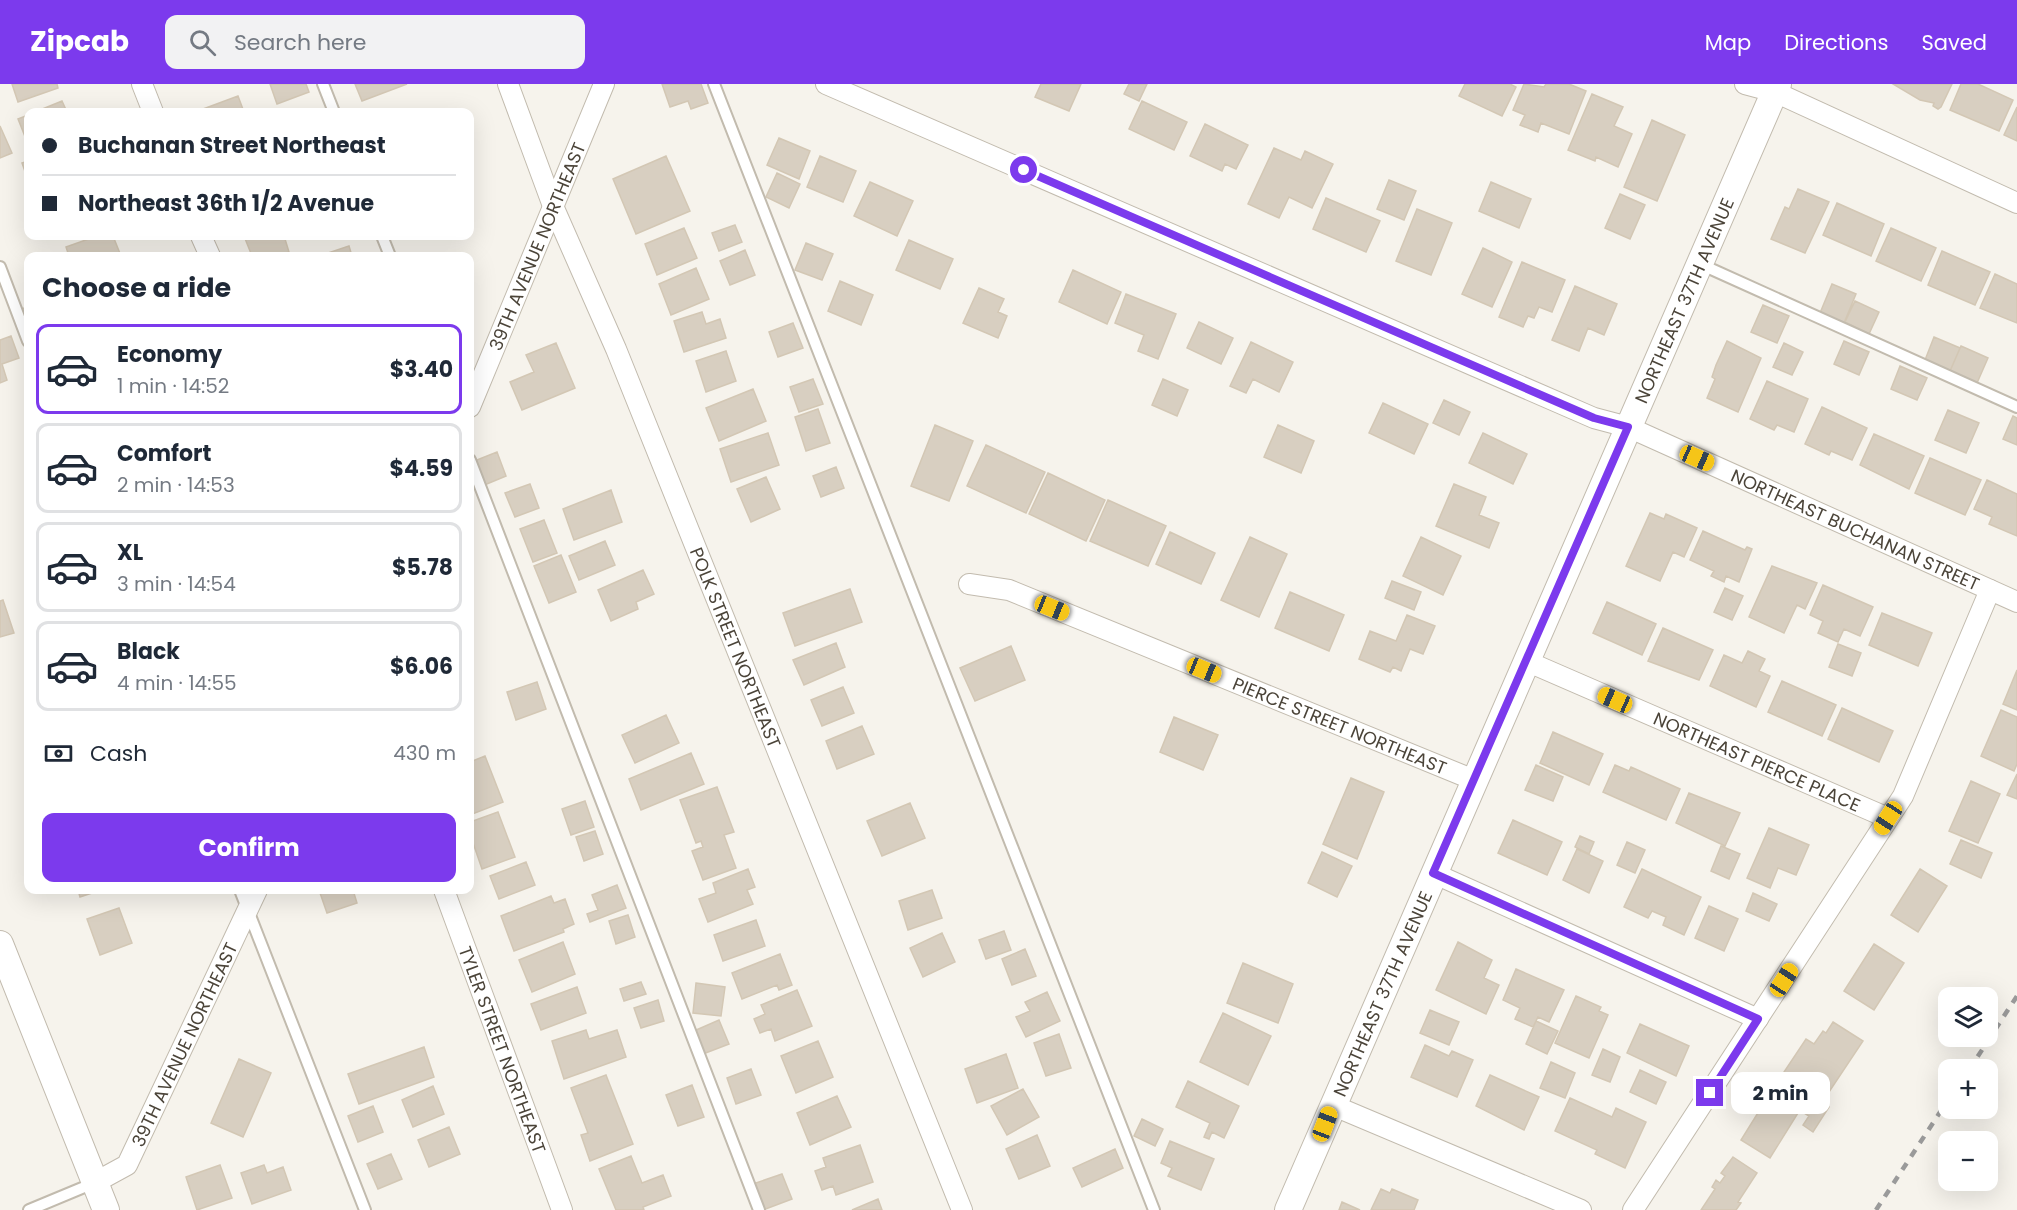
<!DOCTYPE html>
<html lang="en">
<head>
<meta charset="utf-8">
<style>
  body { margin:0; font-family:Poppins,sans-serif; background:#f2f2f3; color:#1f2937; height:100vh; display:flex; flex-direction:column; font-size:22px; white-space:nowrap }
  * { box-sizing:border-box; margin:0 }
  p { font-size:20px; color:#747a83 }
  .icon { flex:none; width:33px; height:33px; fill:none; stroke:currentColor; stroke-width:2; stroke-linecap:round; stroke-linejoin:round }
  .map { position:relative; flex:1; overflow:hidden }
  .sheet { position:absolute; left:24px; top:168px; width:450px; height:642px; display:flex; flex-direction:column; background:#fff; border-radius:12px; box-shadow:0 6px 24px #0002 }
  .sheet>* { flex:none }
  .banner { position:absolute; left:24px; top:24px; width:450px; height:132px; border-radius:12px; box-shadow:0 6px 24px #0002; display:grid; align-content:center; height:132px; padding:0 18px; background:#fff }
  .tools { position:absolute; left:1938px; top:903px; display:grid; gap:12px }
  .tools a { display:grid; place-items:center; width:60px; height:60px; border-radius:12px; background:#fff; box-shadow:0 6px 24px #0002; font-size:30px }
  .end { position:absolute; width:27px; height:27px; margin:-14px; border:8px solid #7c3aed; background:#fff; box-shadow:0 0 0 3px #fff }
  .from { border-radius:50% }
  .bubble { position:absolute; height:42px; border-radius:12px; background:#fff; box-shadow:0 6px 24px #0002; font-size:20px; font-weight:700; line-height:42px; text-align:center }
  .car { position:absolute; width:18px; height:36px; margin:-18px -9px; border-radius:8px; box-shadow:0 0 4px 2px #0007; background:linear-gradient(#f5c518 24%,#345 0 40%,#f5c518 0 76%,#345 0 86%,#f5c518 0) }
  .banner b { display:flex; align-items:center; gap:21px; height:57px; font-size:22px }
  .banner b+b { border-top:2px solid #e0e1e3 }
  .banner i { width:15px; height:15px; background:#1f2937 }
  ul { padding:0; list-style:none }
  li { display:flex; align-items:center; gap:18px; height:90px; margin:0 12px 9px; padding:0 6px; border:3px solid #e0e1e3; border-radius:12px }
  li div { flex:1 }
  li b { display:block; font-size:22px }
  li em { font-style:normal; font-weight:700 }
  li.on { border-color:#7c3aed }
  li>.icon { width:54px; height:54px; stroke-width:1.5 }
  h2 { padding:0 18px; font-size:27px; line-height:72px }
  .pay { display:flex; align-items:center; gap:15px; height:66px; padding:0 18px; font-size:22px }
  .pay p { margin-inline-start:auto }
  .primary-button { display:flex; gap:12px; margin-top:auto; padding:12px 18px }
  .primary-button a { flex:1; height:69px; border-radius:12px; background:#7c3aed; color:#fff; font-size:24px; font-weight:700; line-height:69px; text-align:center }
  header { display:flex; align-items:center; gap:36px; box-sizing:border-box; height:84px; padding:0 30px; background:#7c3aed; color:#fff }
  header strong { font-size:28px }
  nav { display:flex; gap:33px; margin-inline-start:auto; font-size:21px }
  .search { width:420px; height:54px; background:#f2f2f3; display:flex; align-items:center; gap:15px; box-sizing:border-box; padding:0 21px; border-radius:12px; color:#747a83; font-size:22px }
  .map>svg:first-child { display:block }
  .building { fill:#d8cfc1; stroke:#d3c7b4; stroke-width:1.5 }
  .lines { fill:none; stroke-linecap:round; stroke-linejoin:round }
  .service-casing { stroke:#c2bbae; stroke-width:14 }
  .minor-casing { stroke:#c2bbae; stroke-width:22 }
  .tertiary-casing { stroke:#c2bbae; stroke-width:28 }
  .service { stroke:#fff; stroke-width:10 }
  .minor { stroke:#fff; stroke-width:20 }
  .tertiary { stroke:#fff; stroke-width:26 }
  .rail { stroke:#9a9a9a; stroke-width:4.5; stroke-dasharray:8 8; stroke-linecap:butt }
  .route { stroke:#7c3aed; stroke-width:8 }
  .labels { text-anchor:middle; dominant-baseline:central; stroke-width:4.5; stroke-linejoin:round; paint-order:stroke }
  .street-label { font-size:18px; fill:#4b4439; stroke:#fff }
</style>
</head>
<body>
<header>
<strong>Zipcab</strong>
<div class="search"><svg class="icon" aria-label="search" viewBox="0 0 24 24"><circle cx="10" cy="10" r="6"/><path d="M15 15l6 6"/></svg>Search here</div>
<nav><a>Map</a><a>Directions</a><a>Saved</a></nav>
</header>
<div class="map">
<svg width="2017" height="1126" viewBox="0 0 2017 1126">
  <rect width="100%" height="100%" fill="#f6f3ec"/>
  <path class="building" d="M12,0h45l1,4 -40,14z
    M270,0h36l3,8 -32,12z
    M355,0h52l-45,17z
    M662,0h39l7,19 -17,6 -3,-8 -18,6z
    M1041,0h40l-12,27 -34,-14z
    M1129,0h18l-8,17 -15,-7z
    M1465,0h45l6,3 -14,29 -43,-20z
    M1524,0l20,3 2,-3h23l17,7 -17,43 -28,-11 -3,9 -18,-7 5,-10 -12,-5z
    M1893,0h59l-11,23 -3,2 -5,-3 1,-3 -14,-3z
    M1961,0h17l35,16 -14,31 -49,-21z
    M1592,10l31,13 -9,19 18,8 -14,33 -22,-10 -1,4 -27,-11z
    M238,12l6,16h-49z
    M62,17l5,11h-32z
    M1142,17l45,21 -13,28 -45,-21z
    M2017,23v34l-13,-6z
    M28,31v29l-10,-25z
    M1652,36l33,15 -28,66 -33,-14z
    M1205,40l43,21 -12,24 -11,-5 -3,7 -32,-15z
    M0,42l12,27 -12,5z
    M779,54l31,13 -11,28 -32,-14z
    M1274,64l27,12 4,-9 28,13 -21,44 -23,-11 -10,21 -31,-14z
    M666,72l24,55 -54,23 -23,-55z
    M820,72l36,15 -13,31 -36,-15z
    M28,77v19l-6,-17z
    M777,89l23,11 -11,24 -23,-11z
    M1389,96l27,11 -12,29 -27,-11z
    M870,98l43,19 -16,35 -43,-20z
    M1491,98l40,17 -12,29 -40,-17z
    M1798,105l31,13 -24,51 -34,-14 14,-32 4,2z
    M1620,110l25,11 -15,34 -25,-11z
    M1326,114l54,23 -14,31 -53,-23z
    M1837,119l47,21 -13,32 -48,-21z
    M1417,125l35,14 -21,52 -35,-14z
    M735,141l7,17 -23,9 -7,-18z
    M684,144l13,30 -40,17 -12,-31z
    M1891,144l45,20 -15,33 -45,-20z
    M97,152h16l8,20h-52l-3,-9z
    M244,152h50l-9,3 4,13 -13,4h-24z
    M909,156l44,19 -13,30 -44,-19z
    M806,159l27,11 -11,26 -27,-10z
    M349,162l3,10h-30v-1z
    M1483,164l29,14 -20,45 -30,-13z
    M745,166l10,25 -25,10 -10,-24z
    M1942,167l48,21 -15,33 -47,-20z
    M1522,178l43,18 -13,32 -13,-5 -5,11 -6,-2 -5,11 -24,-10z
    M696,184l13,31 -38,16 -12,-31z
    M1073,186l48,22 -14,32 -48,-22z
    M1995,190l22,10v39l-37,-15z
    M840,197l33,14 -12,30 -33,-14z
    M1832,200l24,10 -12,29 -24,-10z
    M1575,202l42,18 -13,31 -16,-7 -9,23 -27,-11z
    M979,204l25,11 -6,13 9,4 -9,22 -35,-15z
    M1126,210l50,20 -18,45 -20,-8 6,-16 -29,-12z
    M1855,217l24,11 -10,22 -24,-12z
    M1763,221l26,11 -12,27 -26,-11z
    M28,222v24l-8,-20z
    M702,228l4,12 14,-5 6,19 -42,14 -10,-31z
    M1199,238l34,16 -12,26 -34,-16z
    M793,239l10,25 -25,9 -9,-25z
    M11,252l8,22 -17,6 5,16 -7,3v-43z
    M1934,253l26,11 -10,23 -25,-11z
    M1727,257l34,17 -23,54 -31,-14 8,-19 -3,-2 4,-12z
    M1844,257l25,11 -10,23 -25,-11z
    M1251,258l42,20 -14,30 -26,-13 -7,14 -16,-7z
    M556,259l19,45 -53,22 -12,-28 24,-10 -8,-17z
    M1784,259l19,9 -11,23 -19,-8z
    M1961,262l27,12 -11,25 -27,-12z
    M726,267l10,30 -30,11 -10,-31z
    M1900,282l27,12 -10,22 -26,-11z
    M813,295l10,25 -24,8 -9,-25z
    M1163,295l25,11 -11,26 -25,-11z
    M1767,297l41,18 -14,33 -17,-7 -3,5 -24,-11z
    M753,305l13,32 -47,20 -13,-33z
    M1444,316l26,12 -11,23 -26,-12z
    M1383,319l45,21 -14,30 -45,-21z
    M1822,323l45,21 -15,32 -21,-9 -2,4 -24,-11z
    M818,325l12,34 -24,8 -11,-34z
    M1948,326l31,13 -13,30 -31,-13z
    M2013,332l4,2v27l-14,-6z
    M935,341l38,16 -24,60 -38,-15z
    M1278,341l36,16 -13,32 -37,-16z
    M768,349l11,32 -48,17 -11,-33z
    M1483,349l44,21 -14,30 -44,-21z
    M1874,350l50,22 -15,33 -49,-24z
    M986,361l59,27 -19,41 -59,-27z
    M497,368l9,24 -24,10 -10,-24z
    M1930,374l51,22 -16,35 -50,-22z
    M836,383l8,21 -23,9 -8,-21z
    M1048,389l57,27 -19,41 -57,-27z
    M766,393l14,32 -29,13 -14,-33z
    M1987,396l30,14v42l-28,-12 3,-7 -18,-8z
    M530,400l9,24 -24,9 -10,-24z
    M1454,400l32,13 -7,18 20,8 -10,25 -53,-22z
    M611,406l11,32 -48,18 -11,-31z
    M1108,416l58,26 -18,40 -58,-25z
    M1650,429l14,6 2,-5 31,14 -13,29 -11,-5 -13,29 -34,-15z
    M544,436l13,33 -24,9 -13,-33z
    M1703,447l42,19 2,-3 5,2 -13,33 -13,-6 -2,6 -13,-6 3,-5 -24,-11z
    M1170,448l45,21 -14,31 -45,-20z
    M1250,453l37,17 -28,63 -38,-17z
    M1421,453l40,19 -18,39 -40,-19z
    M605,457l10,24 -36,15 -10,-24z
    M561,471l15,37 -27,11 -15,-37z
    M1772,482l45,17 -12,26 -8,-4 -13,28 -35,-16z
    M643,486l11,24 -18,8 2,7 -27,12 -13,-31z
    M1392,497l29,11 -7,18 -29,-12z
    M1823,501l50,22 -13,29 -16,-7 -6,13 -20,-9 5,-12 -13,-6z
    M1725,504l18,8 -11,24 -18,-8z
    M850,505l12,33 -67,24 -12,-33z
    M1290,508l54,23 -15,36 -54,-23z
    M3,516l11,33 -14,4v-36z
    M1607,518l49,22 -14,31 -49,-22z
    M1882,529l50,20 -14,33 -49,-21z
    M1407,531l28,11 -12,28 -13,-5 -9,22 -8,-4 -3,5 -31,-13 11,-28 26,10z
    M1663,544l50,22 -14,30 -51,-19z
    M836,559l9,24 -41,18 -11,-25z
    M1838,560l23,9 -9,23 -23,-9z
    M1011,562l14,34 -50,21 -15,-33z
    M1748,567l17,8 -6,12 11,5 -14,31 -46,-21 14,-31 18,8z
    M2017,586v40l-14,-6z
    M1782,597l54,24 -14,31 -54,-24z
    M537,598l9,27 -30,11 -9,-28z
    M843,603l11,26 -32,13 -11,-26z
    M1842,624l51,23 -14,31 -51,-23z
    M2001,626l16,7v47l-3,7 -33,-15z
    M666,631l13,28 -44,20 -13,-28z
    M1174,633l44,18 -15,35 -43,-18z
    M862,642l12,28 -37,15 -11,-28z
    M1553,648l50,22 -14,31 -49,-22z
    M691,669l13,31 -63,26 -12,-31z
    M485,672l18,46 -33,13v-53z
    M1536,681l27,12 -10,24 -28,-11z
    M1615,681l14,6 2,-4 49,22 -14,31 -63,-28z
    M2017,690v25l-10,-4z
    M1351,694l33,14 -27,67 -34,-15z
    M1971,697l29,13 -22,49 -29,-12z
    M717,703l17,45 -10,3 12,33 -33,12 -11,-29 11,-4 -2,-6 -5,2 -16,-43z
    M1689,709l51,20 -15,33 -49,-23z
    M585,717l9,26 -23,8 -9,-26z
    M910,719l15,35 -43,18 -15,-35z
    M498,728l17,45 -33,12 -12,-35v-12z
    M1513,736l49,22 -15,33 -49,-22z
    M1769,744l40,17 -13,30 -18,-7 -8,20 -23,-10z
    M595,747l8,23 -19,7 -8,-24z
    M1580,752l14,6 -5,12 -14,-7z
    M1961,756l31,13 -11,25 -31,-14z
    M1627,758l18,8 -10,23 -18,-8z
    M1721,762l19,8 -11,25 -18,-8z
    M1577,765l26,12 -14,32 -26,-13z
    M1322,768l30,14 -15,31 -29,-14z
    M526,778l9,23 -36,14 -9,-23z
    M748,785l7,18 -8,3 6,14 -45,18 -9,-23 17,-6 -3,-10z
    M1642,785l59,28 -17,38 -21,-10 3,-8 -14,-6 -4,7 -24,-11z
    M1920,785l27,17 -29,46 -27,-17z
    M617,801l9,23 -36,14 -3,-8 11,-4 -6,-15z
    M78,806h23l-21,7z
    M319,806h34l4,13 -30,10z
    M932,806l10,28 -34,12 -9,-29z
    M1753,809l24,11 -8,17 -23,-10z
    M551,812l3,7 11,-4 9,25 -11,5 1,3 -50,19 -13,-35z
    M1709,822l29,13 -14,32 -29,-13z
    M119,824l13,35 -32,12 -13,-36z
    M628,831l7,22 -19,7 -7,-23z
    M756,836l9,26 -42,15 -9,-26z
    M1004,847l7,19 -25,9 -7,-19z
    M942,849l13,29 -32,15 -13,-29z
    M563,858l12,32 -43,18 -13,-32z
    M1458,858l34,18 -8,18 15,7 -13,29 -50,-24z
    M1874,860l30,19 -30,47 -30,-19z
    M1025,865l11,27 -24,9 -10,-26z
    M780,870l12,31 -13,5 -2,-5 -35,14 -10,-26z
    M1243,879l50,21 -15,39 -51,-20z
    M1516,885l48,21 -15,32 -11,-5 -5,10 -18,-8 5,-11 -17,-8z
    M641,898l5,12 -22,7 -4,-12z
    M696,899l29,4 -4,29 -28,-3z
    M577,903l9,26 -45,17 -10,-26z
    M797,906l15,36 -37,15 -4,-12 -11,4 -6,-14 11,-5 -4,-9z
    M1047,908l13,29 -34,16 -10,-20 14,-6 -5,-9z
    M1576,912l25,11 -2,4 9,4 -19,43 -34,-15z
    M658,916l6,21 -23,7 -7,-20z
    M1430,926l29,12 -10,23 -29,-12z
    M1223,929l48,23 -23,49 -48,-23z
    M719,936l10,24 -26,10 -9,-23z
    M1536,937l22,10 -11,23 -21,-10z
    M1833,938l30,19 -34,51 -20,-12 -4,5 -21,-13 22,-33 8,5 9,-13 3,2z
    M1640,940l49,22 -13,30 -49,-23z
    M586,946l3,9 28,-9 9,27 -62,22 -12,-38z
    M1059,950l12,34 -25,8 -12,-33z
    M818,957l15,36 -37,16 -15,-37z
    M1425,961l24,11 3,-5 21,9 -16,37 -46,-20z
    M424,963l10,30 -75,27 -11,-30z
    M1603,965l17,8 -10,25 -18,-7z
    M1006,970l12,34 -41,15 -12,-34z
    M239,975l32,14 -28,64 -32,-14z
    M1551,978l24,11 -10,25 -25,-10z
    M751,985l10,26 -25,9 -9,-26z
    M1640,986l26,12 -10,22 -26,-12z
    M606,991l27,69 -43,17 -9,-26 7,-2 -17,-45z
    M1490,991l49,22 -15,33 -48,-24z
    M1188,997l51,25 -15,32 -12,-6 -3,7 -5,-2 6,-14 -34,-16z
    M692,1001l12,32 -26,9 -12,-31z
    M433,1002l11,28 -31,13 -11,-27z
    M1023,1005l16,28 -32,18 -16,-29z
    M1805,1008l24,15 -16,25 -10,-7 6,-9 -13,-8z
    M1769,1011l29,18 -28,45 -29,-18z
    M837,1012l14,31 -41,18 -13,-32z
    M1570,1014l42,19 4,-9 30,14 -21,46 -30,-14 2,-4 -42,-19z
    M373,1022l10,26 -25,10 -10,-26z
    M1142,1035l21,10 -8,17 -21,-10z
    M449,1043l11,27 -31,13 -11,-27z
    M1037,1051l13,31 -31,13 -13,-30z
    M1170,1057l44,18 -13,31 -33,-14 4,-8 -11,-5z
    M860,1061l13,37 -37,13 -3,-9 -11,4 -7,-19 11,-4 -3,-9z
    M1115,1065l8,19 -41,19 -9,-19z
    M391,1070l11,25 -24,10 -11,-25z
    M631,1072l11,27 21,-8 8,21 -28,11 1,3h-28l-17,-41z
    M1733,1073l24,16 -19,29 3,1 -5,7h-35l14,-21 -3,-2 4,-7 4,3 5,-7 -4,-3z
    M220,1081l12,33 -35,12 -11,-33z
    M264,1081l3,8 16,-6 8,23 -39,14 -11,-31z
    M782,1090l10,25 -29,11 -10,-26z
    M1381,1105l9,4 2,-4 26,11 -4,10h-43z
    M878,1115l4,11h-30z
    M1342,1118l18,8h-21z"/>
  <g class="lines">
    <g class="service-casing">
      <path id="service" d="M323,0l11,28
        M714,0l440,1126
        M382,152l8,20
        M1700,180l317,143
        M0,183l28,74
        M470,376l289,750
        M240,806l125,320
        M29,1126l65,-27"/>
    </g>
    <g class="minor-casing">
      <g id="minor">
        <path d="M142,0l11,28"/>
        <path id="s1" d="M508,0l45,122 63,143 346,861"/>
        <path id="s2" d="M826,0l768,334 34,9 389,175"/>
        <path d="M1745,0l30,8 242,111"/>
        <path d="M201,152l9,20"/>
        <path id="s3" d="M470,323l134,-323"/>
        <path id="s4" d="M969,500l40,6 465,190"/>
        <path id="s5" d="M1526,577l362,157"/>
        <path d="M1433,789l325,146"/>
        <path id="s6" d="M444,806l118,320"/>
        <path d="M1332,1021l249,105"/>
        <path id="s7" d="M94,1099l33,-18 130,-275"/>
        <path d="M1633,1126l270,-414 87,-206"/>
      </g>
    </g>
    <g class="tertiary-casing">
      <g id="tertiary">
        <path d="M0,860l106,266"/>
        <path id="s8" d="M1288,1126l490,-1126"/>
      </g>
    </g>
    <use href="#service" class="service"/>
    <use href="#minor" class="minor"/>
    <use href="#tertiary" class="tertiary"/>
    <path class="rail" d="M1969,986l48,-74
      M1876,1126l72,-110"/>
  </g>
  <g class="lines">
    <path class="route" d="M1024,86l570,248 34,9 -195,446 325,146 -48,74"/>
  </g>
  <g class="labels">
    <g class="street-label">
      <text stroke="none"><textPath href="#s3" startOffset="174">39TH AVENUE NORTHEAST</textPath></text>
      <text stroke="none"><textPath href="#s8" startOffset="992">NORTHEAST 37TH AVENUE</textPath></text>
      <text stroke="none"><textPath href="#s2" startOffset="1122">NORTHEAST BUCHANAN STREET</textPath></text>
      <text stroke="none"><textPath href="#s1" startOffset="608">POLK STREET NORTHEAST</textPath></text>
      <text stroke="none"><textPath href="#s4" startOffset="398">PIERCE STREET NORTHEAST</textPath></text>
      <text stroke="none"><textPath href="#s5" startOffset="252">NORTHEAST PIERCE PLACE</textPath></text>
      <text stroke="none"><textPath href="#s8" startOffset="236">NORTHEAST 37TH AVENUE</textPath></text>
      <text stroke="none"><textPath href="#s7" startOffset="171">39TH AVENUE NORTHEAST</textPath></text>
      <text stroke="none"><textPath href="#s6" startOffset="170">TYLER STREET NORTHEAST</textPath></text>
    </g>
  </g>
</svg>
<div class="tools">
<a><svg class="icon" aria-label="layers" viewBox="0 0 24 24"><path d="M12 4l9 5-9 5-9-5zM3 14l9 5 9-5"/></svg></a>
<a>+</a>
<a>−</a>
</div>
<i class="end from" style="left:1024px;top:86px"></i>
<i class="end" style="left:1710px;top:1009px"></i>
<div class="bubble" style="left:1731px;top:988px;width:99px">2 min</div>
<i class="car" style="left:1697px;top:374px;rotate:114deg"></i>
<i class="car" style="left:1052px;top:524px;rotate:112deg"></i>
<i class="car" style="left:1204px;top:586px;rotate:112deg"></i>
<i class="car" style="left:1615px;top:616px;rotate:294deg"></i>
<i class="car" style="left:1888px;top:734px;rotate:213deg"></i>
<i class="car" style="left:1784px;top:896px;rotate:33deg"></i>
<i class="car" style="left:1325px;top:1040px;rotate:21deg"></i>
<div class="banner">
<b><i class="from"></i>Buchanan Street Northeast</b>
<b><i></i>Northeast 36th 1/2 Avenue</b>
</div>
<section class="sheet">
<h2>Choose a ride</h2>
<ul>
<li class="on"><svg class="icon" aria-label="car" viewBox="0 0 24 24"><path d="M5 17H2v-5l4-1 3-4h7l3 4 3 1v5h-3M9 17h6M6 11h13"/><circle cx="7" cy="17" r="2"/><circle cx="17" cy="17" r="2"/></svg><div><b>Economy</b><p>1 min · 14:52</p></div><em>$3.40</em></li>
<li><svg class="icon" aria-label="car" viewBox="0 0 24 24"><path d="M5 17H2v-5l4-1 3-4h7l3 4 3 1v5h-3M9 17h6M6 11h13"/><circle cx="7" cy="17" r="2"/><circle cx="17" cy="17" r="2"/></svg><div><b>Comfort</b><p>2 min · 14:53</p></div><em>$4.59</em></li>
<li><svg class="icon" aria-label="car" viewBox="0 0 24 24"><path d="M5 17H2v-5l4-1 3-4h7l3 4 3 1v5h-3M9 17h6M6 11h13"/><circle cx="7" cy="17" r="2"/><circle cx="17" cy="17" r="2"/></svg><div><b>XL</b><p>3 min · 14:54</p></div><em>$5.78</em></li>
<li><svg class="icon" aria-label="car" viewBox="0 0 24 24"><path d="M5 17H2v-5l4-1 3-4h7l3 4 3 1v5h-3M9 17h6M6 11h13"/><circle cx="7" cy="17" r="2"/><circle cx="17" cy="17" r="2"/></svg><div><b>Black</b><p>4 min · 14:55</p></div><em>$6.06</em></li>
</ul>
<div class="pay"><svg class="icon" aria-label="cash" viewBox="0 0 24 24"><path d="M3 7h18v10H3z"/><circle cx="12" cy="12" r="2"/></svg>Cash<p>430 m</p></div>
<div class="primary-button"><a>Confirm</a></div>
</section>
</div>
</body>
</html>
